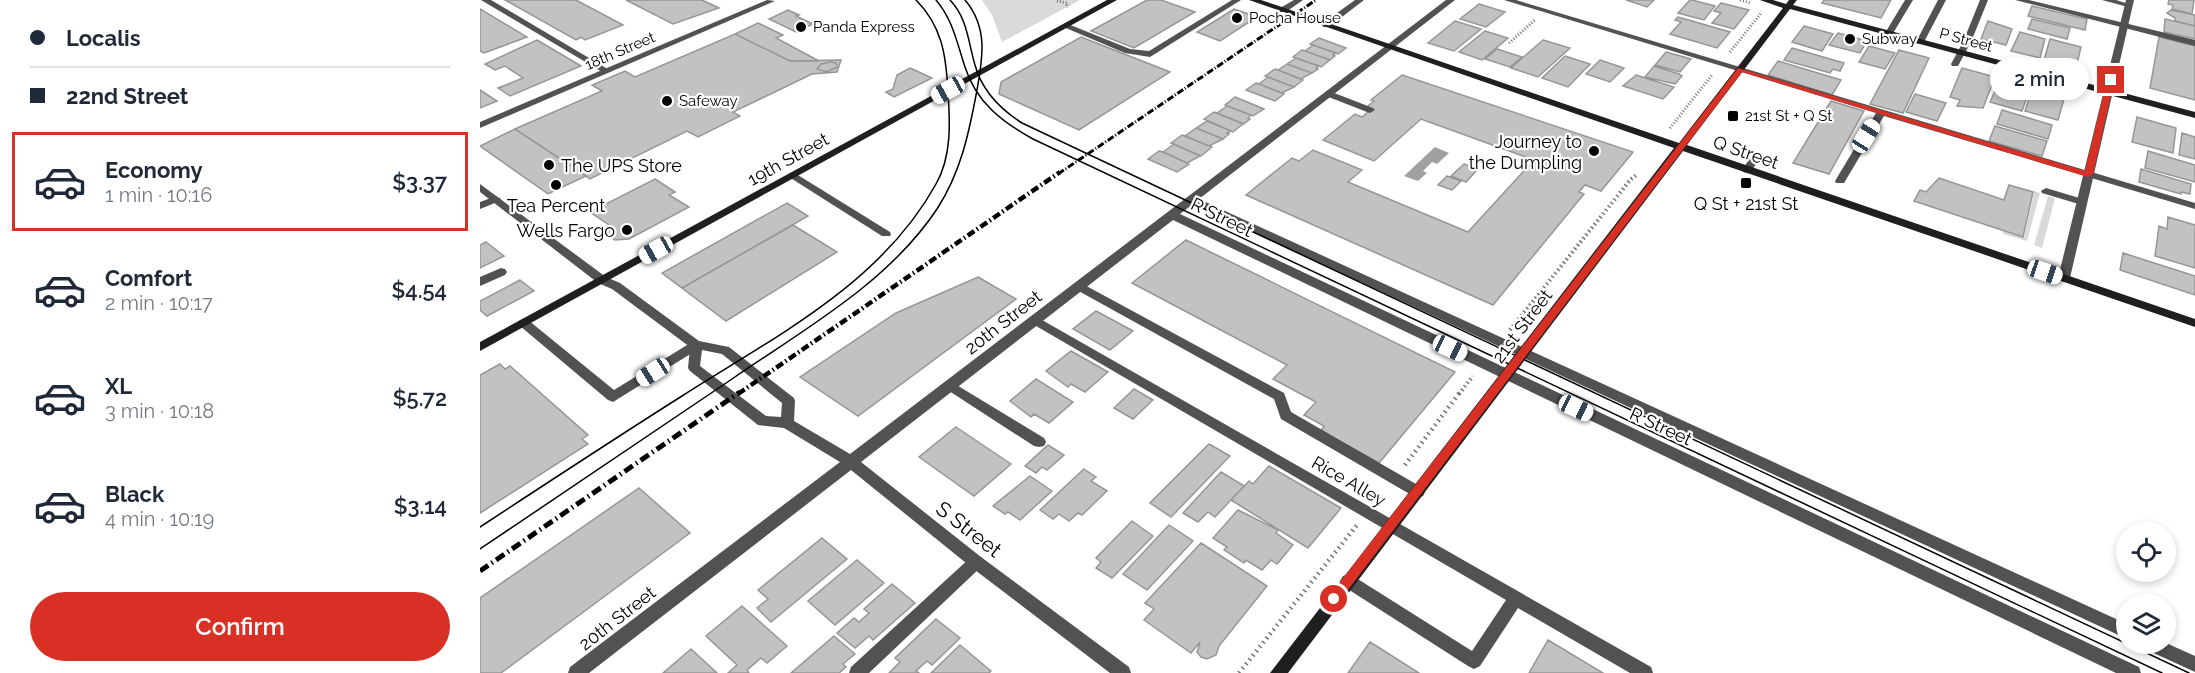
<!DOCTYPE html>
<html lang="en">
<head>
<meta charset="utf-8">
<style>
  body { margin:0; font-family:Raleway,sans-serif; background:#f6f6f7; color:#1f2937; height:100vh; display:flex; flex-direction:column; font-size:22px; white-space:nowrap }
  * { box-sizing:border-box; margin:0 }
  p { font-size:20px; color:#747a83 }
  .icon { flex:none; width:33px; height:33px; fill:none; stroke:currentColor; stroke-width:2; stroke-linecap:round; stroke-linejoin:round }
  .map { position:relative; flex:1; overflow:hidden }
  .details { display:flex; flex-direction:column; background:#fff; width:480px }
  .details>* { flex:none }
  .banner { display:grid; align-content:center; height:132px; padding:0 30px; background:#fff }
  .buttons { position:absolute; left:1636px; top:522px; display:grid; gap:12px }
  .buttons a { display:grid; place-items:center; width:60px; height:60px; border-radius:50%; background:#fff; box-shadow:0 3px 9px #0003; font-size:30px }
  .end { position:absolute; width:27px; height:27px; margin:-14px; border:8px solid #d93025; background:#fff; box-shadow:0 0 0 3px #fff }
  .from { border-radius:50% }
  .bubble { position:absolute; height:42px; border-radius:21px; background:#fff; box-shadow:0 3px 9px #0003; font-size:20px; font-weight:600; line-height:42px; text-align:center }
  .car { position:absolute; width:18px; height:36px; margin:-18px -9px; border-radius:8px; box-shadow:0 0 4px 2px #0007; background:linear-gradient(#fff 24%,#345 0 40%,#fff 0 76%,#345 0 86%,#fff 0) }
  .banner b { display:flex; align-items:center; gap:21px; height:57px; font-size:22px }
  .banner b+b { border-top:2px solid #e0e1e3 }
  .banner i { width:15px; height:15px; background:#1f2937 }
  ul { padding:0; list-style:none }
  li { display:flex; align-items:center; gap:18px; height:99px; margin:0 12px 9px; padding:0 18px; border:3px solid transparent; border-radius:0px }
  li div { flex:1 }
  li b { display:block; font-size:22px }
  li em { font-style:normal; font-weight:600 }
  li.current { border-color:#d93025 }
  li>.icon { width:54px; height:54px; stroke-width:1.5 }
  .cta { display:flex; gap:12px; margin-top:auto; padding:12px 30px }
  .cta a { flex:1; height:69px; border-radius:36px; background:#d93025; color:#fff; font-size:24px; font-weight:600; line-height:69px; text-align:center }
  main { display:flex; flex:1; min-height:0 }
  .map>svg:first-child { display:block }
  .green { fill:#d9d9d9 }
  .water { fill:#a0a0a0 }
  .building { fill:#c2c2c2; stroke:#969696; stroke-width:1.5 }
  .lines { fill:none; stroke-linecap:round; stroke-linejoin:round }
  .path-far2 { stroke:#747474; stroke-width:3; stroke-dasharray:1 2; stroke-linecap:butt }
  .path-far1 { stroke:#747474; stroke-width:4; stroke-dasharray:1.5 3; stroke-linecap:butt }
  .path { stroke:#747474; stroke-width:4.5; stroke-dasharray:1.5 4; stroke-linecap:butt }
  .service { fill:#525252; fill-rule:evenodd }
  .minor { fill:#525252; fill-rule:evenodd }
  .secondary { fill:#1f1f1f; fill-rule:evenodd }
  .tram { stroke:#000; stroke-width:1.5 }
  .rail-far2 { stroke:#000; stroke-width:3; stroke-dasharray:7 2 1 2; stroke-linecap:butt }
  .rail-far1 { stroke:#000; stroke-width:4.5; stroke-dasharray:8 3 1.5 3; stroke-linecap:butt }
  .rail { stroke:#000; stroke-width:5; stroke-dasharray:10 4 1.5 4; stroke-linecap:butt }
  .route { fill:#d93025 }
  .poi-dot { fill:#000; stroke:#fff; stroke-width:2 }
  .labels { text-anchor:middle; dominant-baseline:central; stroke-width:4.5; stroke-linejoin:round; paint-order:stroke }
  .far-poi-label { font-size:15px; fill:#000; stroke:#fff; text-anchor:start }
  .far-street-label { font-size:15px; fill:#000; stroke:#fff }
  .poi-label { font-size:18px; fill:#000; stroke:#fff; text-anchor:end }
  .street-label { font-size:18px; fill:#000; stroke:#fff }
  .near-street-label { font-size:21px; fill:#000; stroke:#fff }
</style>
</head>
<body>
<main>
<section class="details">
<div class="banner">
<b><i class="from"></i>Localis</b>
<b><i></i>22nd Street</b>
</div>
<ul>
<li class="current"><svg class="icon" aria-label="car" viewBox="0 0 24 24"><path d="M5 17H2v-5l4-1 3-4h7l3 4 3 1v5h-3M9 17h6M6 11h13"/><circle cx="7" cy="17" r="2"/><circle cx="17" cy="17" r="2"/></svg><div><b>Economy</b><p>1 min · 10:16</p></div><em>$3.37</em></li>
<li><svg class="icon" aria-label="car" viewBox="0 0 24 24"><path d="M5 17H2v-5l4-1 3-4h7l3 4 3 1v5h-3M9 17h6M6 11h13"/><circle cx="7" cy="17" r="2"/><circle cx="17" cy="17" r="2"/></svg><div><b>Comfort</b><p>2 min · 10:17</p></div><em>$4.54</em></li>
<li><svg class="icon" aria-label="car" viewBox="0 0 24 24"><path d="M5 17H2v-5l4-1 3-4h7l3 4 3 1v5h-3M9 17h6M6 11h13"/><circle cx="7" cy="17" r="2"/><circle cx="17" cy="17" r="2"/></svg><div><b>XL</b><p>3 min · 10:18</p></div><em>$5.72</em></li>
<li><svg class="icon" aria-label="car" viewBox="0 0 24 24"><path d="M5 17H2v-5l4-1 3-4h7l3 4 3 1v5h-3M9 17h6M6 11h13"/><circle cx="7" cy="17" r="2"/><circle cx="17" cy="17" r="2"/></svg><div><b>Black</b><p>4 min · 10:19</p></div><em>$3.14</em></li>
</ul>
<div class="cta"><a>Confirm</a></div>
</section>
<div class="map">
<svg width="1715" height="673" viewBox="0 0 1715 673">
  <rect width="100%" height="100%" fill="#fff"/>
  <path class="green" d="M502,0h98l-78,42 -10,-27z
    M1540,187l20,6 -13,48 -24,-7v-3l21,6 10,-44z
    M1568,196l7,2 -13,50 -8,-3z"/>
  <path class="water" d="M955,147l14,6 -12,11 -5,-2 -9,9 4,2 -9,8 -14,-5z"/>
  <path class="building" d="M25,0h71l47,25 -38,15 -4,-3 -5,3z
    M146,0h76l17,8 -46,16z
    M667,0h14l34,12 -61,36 -43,-17z
    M1146,0h28l-7,7z
    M1210,0h2l23,6 -11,14 -26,-7z
    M1344,0h67l-10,18 -59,-15z
    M1689,0h25l-2,14 -20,-5 1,-4 -5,-1z
    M1241,3l28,7 -15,19 -22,-6 9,-10 -7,-2z
    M999,4l26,8 -19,15 -26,-8z
    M1552,6l55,13 -2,11 -57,-14z
    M0,9l47,28 -43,16 -4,-2z
    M754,9l23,8 -37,24 -23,-9z
    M308,10l11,5 -3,1 17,8 -17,8 -27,-13z
    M1691,10l24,5v11l-20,-5v-3l-8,-5z
    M1198,17l52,15 -13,16 -47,-14 11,-12 -6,-2z
    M1552,19l38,9 -3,11 -39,-10z
    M1685,19l30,7v13l-31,-7z
    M975,21l26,8 -27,22 -26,-8z
    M1508,21l24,8 -6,16 -25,-6z
    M278,23l25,12 -7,3 43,23h-29l-55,-27z
    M1324,26l29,8 -11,17 -30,-9z
    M1005,31l23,7 -26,22 -23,-8z
    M1540,32l25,7 -5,19 -29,-7z
    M1358,33l29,8 -7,12 -31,-8z
    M255,34l55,27 51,-1 -4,12 -25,2 -79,38 7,4 -42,21 -11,-6 -97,48 -75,-50 87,-38 -10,-6 33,-14 10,6z
    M601,37l89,35 -91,58 -80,-36 2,-12z
    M1679,37l36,9v54l-45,-12z
    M839,38l27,10 -8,6 -28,-10z
    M1570,39l31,8 -5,21 -32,-8z
    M57,40l44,26 -71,30 -12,-8 25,-10 -18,-12 -10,4 -10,-6z
    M1063,40l27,8 -32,29 -27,-9z
    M833,45l23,8 -3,2 2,1 -5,4 -25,-9z
    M1389,46l26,7 -10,16 -26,-7z
    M1312,48l52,15 -4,8 -7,-2 -3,4 -46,-13z
    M1017,49l25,8 -12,10 -25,-8z
    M822,50l3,1 25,9 -9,7 -28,-10z
    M1419,50l30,8 -26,55 -33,-9z
    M1186,52l25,7 -11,13 -25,-7z
    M1085,56l25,8 -22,23 -26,-9z
    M816,58l23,8 -3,2 2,1 -6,4 -25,-9z
    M1120,60l24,8 -14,14 -24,-8z
    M1298,61l63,19 -9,15 -64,-20z
    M350,62l6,1 1,4 -11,5 -9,-3 4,-5z
    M807,64l25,9 -11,6 -23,-9z
    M1174,66l25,8 3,2 -7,8 -30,-7z
    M430,68l22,10 -38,19 -8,-5 7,-3 4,-14z
    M1482,68l33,9 -12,31 -26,-2 3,-6 -10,-3z
    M795,69l3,1 25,10 -9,7 -29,-11z
    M922,75l231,77 -32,39 -16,-6 -6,7 5,2 -91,111 -247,-110 46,-37 7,3 14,-11 49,20 -14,12 120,50 66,-72 -113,-41 -47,42 -51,-21 32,-26 7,3 8,-7 -2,-4 6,-5 -3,-1z
    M1156,75l38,12 -11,12 -40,-13z
    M788,77l26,10 -12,6 -23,-9z
    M1520,80l30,8 -8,23 -32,-9z
    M776,83l3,1 25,10 -9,7 -29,-11z
    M0,90l17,11 -17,7z
    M1552,90l32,9 -6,21 -33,-9z
    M1435,94l31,9 -9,18 -31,-9z
    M755,97l29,12 -11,7 -28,-11z
    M1351,101l33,10 -35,63 -36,-11z
    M747,106l24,9 -3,3 2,1 -6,5 -27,-11z
    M1522,110l50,15 -4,14 -51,-15z
    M734,112l29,12 -10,8 -29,-13z
    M1657,117l39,11 -3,25 -41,-11z
    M727,121l24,10 -4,2 2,1 -6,5 -27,-11z
    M1515,126l52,15 -5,15 -53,-15z
    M716,128l27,11 -14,7 -24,-10z
    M35,129l71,47 -38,18 -68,-48z
    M1702,133l13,4v22l-16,-4z
    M702,135l30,12 -11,9 -30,-13z
    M694,144l26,12 -13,7 -24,-11z
    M679,151l4,1 26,12 -12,8 -29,-13z
    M1668,151l47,14v17l-50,-14z
    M984,164l14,5 -12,13 -15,-6z
    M1661,169l50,15 -1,10 -9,-2v2l-42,-12z
    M967,176l14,5 -9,9 -14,-5z
    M1459,178l65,22 5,-15 24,7 -10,45 -109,-36 6,-11 6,2z
    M175,179l20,13 -6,3 20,12 -60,32 -14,1 -15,-10 9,-5 -19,-13z
    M307,203l21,13 -126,72 -20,-15z
    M1688,217l27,8v43l-40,-12 4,-30 8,3z
    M313,225l44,27 -111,69 -44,-33z
    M706,240l269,132 -76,91 -58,-32 3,-5 -20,-11 12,-13 -43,-23 14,-14 -155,-82z
    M6,242l18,14 -24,12v-23z
    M1643,253l72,23v19l-75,-25z
    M498,277l38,22 -158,117 -58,-39 96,-64z
    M40,280l14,11 -47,25 -7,-6v-9z
    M616,311l37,20 -23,19 -37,-21z
    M591,351l37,21 -23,20 -14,-8 -3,3 -22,-16z
    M20,364l5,5 5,-3 78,69 -6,4 6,5 -108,69v-138z
    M556,379l37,23 -24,21 -15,-9 -3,3 -21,-16z
    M654,389l19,11 -20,19 -19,-11z
    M476,427l55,37 -37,32 -55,-39z
    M729,444l21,12 -59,61 -21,-14z
    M568,445l16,10 -17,15 -5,-3 -6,6 -11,-7z
    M789,466l72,42 -33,40 -77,-48 18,-19 4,3z
    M604,469l12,8 -5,4 16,10 -25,24 -4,-2 -9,8 -10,-7 -6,5 -13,-9z
    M741,472l23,14 -29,31 -7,-5 -10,10 -15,-9z
    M550,476l22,15 -32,29 -12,-8 -3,2 -12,-8z
    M159,488l51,45 -189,140h-21v-75z
    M758,510l40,20 -2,3 17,12 -16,19 -6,-4 -9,10 -16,-10 -2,3 -20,-13 3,-3 -14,-9z
    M652,521l21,15 -41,42 -16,-10 5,-6 -5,-4z
    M689,525l24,16 -46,49 -24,-16z
    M342,538l25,21 -76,63 -14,-14 11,-9 -10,-9z
    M721,543l66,43 -48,60 -3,9 -9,4 -6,-2 -4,-5 3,-10 -9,11 -47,-33 10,-11 -9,-6z
    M377,560l27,23 -49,42 -27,-24z
    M412,584l23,19 -42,37 -4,-4 -14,12 -18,-15 17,-15 5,4 10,-9 -5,-4z
    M262,606l45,40 -20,17 -6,-5 -14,12 2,3h-21l9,-8 -31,-29z
    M456,619l24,19 -28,27 -5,-4 -11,10 3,2h-30l11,-11 -5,-4z
    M354,636l21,18 -12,10 3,3 -7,6h-48z
    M1068,640l55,33h-74z
    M890,642l49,31h-71z
    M480,645l31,26 -2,2h-58z
    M211,649l26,24h-54z"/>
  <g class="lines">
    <path class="path-far2" d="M1260,0l11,3
      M577,1l10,2v5
      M1029,43l26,-23
      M1250,52l32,-40
      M1190,128l42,-53"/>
    <path class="path-far1" d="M1030,330l121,-151 7,-5
      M979,394l14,-18"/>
    <path class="path" d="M925,465l55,-73
      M759,673l118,-148"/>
    <path class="service" d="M1,0h10l120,71 -7,2z
      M752,0h9l-91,57 -25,-4 -64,-27 7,-2 62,25 19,2z
      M814,0h9l-17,12h-6v-4z
      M875,0h9l-35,27h-6v-4z
      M1024,0h12l679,203v6l-311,-93 -40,67h-8l-1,-2 41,-68z
      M1425,0h8l-21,35h-6l-1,-2z
      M1458,0h8l-22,42 -7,2 -1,-2z
      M1500,0h8l-17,42 -13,24h-6l-1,-2 12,-22z
      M1535,0h14l166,40v6z
      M1622,0h14l16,5 -4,2z
      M849,91l44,17 2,2 -5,3 -3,-1 -41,-16v-4z
      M1277,151l5,3 -11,18 -4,1 -4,-1 -1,-2 12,-18z
      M313,172l97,60 1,2 -1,2h-8l-93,-59 -1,-2z
      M1566,188l40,12 1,2 -5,3 -40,-12 -1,-2z
      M16,196l5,3 -1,2 -20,8v-7z
      M21,268l4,1 2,3 -2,3 -25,11v-9z
      M599,282l205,111 7,19 132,76 2,4 -2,4 -5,2 -5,-2 -132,-77 -7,-20 -199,-110 -2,-3z
      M555,316l616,351 2,6h-23l-112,-65 -38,58 -6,3 -6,-3 -125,-80 -3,-5 3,-5 5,-2 5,2 119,75 34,-51 -475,-277 -2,-3 2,-3z
      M44,319l4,1 86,70 78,-48h8l2,3 -2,3 -87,54 -5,-2 -88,-74 -2,-3 2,-3z
      M470,381l94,57 2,4 -2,4 -5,1 -5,-1 -88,-57 -2,-3 2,-3z
      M496,555l5,2 2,5 -2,5 -112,106h-20l2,-6 120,-110z"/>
    <path class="minor" d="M287,0l8,1 -295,127v-6z
      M966,0h9l-256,199 928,425v15l-934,-435 -13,10 959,453 2,6h-25l-943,-453 -312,242 120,95 148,110 2,6h-21l-139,-106 -120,-97 -262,203h-21l2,-6 270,-205 -56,-34 -26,-3 -68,-54 -2,-3 2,-21 -78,-58 -14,-6 -118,-91v-8l126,93 14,6 79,58 30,6 65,51 1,3 -1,20 56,33zM222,350l20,4 60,49 -1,14 -15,-1 -66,-50z
      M1646,0h8l-64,278 -6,4 -6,-4z
      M1686,643l29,13v16l-50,-23 -2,-5z"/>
    <path class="secondary" d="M627,0h10l-637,351v-9z
      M769,0h12l418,143 104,-135 -23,-8h13l13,4 3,-4h8l-4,5 402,107v6l-405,-109 -103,136 508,174v8l-512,-176 -395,522h-18l404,-525z"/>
    <path class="tram" d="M456,0c17,20 21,43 29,67 11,35 37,55 68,72l1129,534
      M470,0c18,19 18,42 25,65 7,26 25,44 47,58l1167,550
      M0,527c67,-44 134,-88 202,-131 92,-59 199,-112 254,-212 16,-28 14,-62 12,-93 -2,-36 -6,-65 -32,-91
      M0,549c84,-57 168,-114 252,-170 71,-49 156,-96 205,-170 24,-37 32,-76 40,-119 6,-33 11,-63 -12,-90"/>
    <path class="rail-far2" d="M578,174l258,-174"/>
    <path class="rail-far1" d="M258,394l322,-222"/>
    <path class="rail" d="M0,571l260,-179"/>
  </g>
  <path class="route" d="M1258,68l347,103 22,-91 4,-3 3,3 -21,94 -5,3 -346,-105 -404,531h-8v-8z"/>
  <g class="poi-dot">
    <circle cx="757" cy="18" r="6"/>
    <circle cx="321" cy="27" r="6"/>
    <circle cx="1370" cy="39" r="6"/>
    <circle cx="187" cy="101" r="6"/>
    <rect x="1247" y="110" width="12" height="12" rx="3"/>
    <circle cx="1114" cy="151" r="6"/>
    <circle cx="69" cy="165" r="6"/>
    <rect x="1260" y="177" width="12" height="12" rx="3"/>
    <circle cx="76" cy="185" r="6"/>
    <circle cx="147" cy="230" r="6"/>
  </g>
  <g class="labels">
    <g class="far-poi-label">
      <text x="769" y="18">Pocha House</text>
      <text x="333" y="27">Panda Express</text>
      <text x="1382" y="39">Subway</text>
      <text x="199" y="101">Safeway</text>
      <text x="1265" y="116">21st St + Q St</text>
    </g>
    <g class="far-street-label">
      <text transform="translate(1486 40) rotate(15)">P Street</text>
      <text transform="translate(140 51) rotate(-23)">18th Street</text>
    </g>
    <g class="poi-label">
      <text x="1102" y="141">Journey to<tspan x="1102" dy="21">the Dumpling</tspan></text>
      <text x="81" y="165" text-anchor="start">The UPS Store</text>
      <text x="1266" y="203" text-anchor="middle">Q St + 21st St</text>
      <text x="76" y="205" text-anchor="middle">Tea Percent</text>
      <text x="135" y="230">Wells Fargo</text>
    </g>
    <g class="street-label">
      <text transform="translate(1266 152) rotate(19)">Q Street</text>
      <text transform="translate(308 159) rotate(-29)">19th Street</text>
      <text transform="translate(742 217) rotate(26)">R Street</text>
      <text transform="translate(523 322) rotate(-38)">20th Street</text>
      <text transform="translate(1042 326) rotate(-53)">21st Street</text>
      <text transform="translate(1181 426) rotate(25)">R Street</text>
      <text transform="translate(869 481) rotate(30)">Rice Alley</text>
      <text transform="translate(137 618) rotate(-38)">20th Street</text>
    </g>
    <g class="near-street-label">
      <text transform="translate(489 529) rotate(38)">S Street</text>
    </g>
  </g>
</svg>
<div class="buttons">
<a><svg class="icon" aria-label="locate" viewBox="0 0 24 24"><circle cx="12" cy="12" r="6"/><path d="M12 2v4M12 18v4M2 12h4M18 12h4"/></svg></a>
<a><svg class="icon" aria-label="layers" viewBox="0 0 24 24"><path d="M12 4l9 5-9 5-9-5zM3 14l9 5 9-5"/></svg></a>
</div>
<i class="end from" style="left:854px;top:599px"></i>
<i class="end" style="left:1631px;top:80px"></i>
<div class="bubble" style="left:1510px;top:58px;width:99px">2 min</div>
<i class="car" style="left:468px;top:90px;rotate:241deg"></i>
<i class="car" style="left:1386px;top:136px;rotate:32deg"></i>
<i class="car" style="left:176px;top:250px;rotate:241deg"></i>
<i class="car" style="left:1565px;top:272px;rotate:109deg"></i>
<i class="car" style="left:970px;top:348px;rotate:115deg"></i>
<i class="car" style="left:173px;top:372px;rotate:238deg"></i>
<i class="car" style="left:1096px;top:408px;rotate:115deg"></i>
</div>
</main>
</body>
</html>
